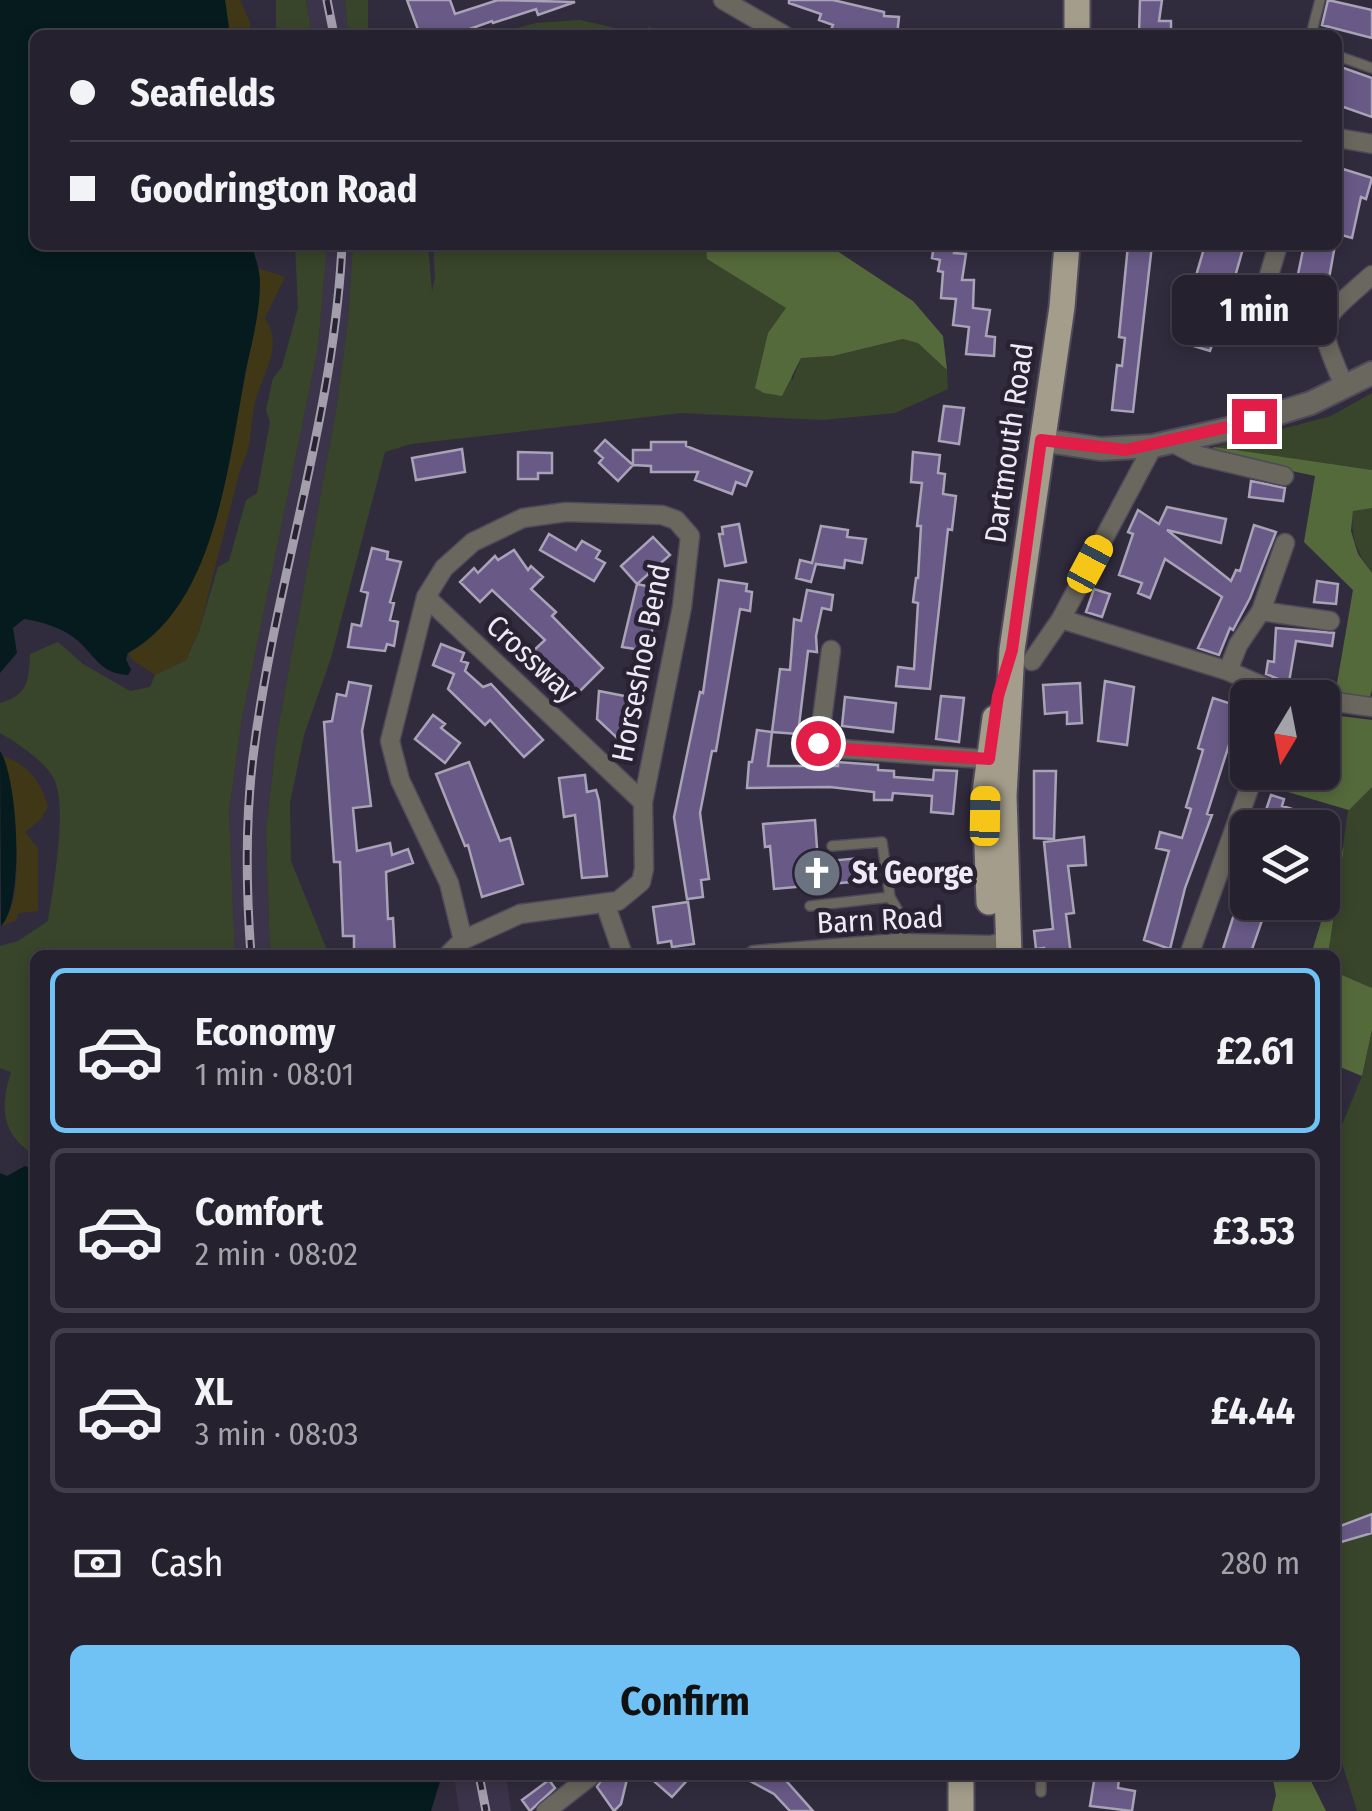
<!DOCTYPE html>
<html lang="en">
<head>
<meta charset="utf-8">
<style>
  body { margin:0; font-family:"Fira Sans Condensed",sans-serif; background:#2d2936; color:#f1f3f6; height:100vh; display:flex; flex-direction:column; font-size:38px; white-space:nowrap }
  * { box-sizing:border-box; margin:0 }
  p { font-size:32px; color:#a3a3aa }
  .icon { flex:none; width:55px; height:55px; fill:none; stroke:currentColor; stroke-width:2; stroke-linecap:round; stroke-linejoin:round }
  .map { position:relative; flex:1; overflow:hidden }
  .panel { position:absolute; left:30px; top:950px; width:1310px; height:830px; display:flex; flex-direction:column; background:#25212e; border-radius:15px; box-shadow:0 5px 15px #0003,0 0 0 2px #423e4a }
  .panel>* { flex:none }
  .guide { position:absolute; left:30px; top:30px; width:1312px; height:220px; border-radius:15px; box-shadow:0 5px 15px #0003,0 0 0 2px #423e4a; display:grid; align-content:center; height:220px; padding:0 40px; background:#25212e }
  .needle { width:65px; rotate:190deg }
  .tools { position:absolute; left:1230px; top:680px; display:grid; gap:20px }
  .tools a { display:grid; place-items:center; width:110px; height:110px; border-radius:15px; background:#25212e; box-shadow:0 5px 15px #0003,0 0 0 2px #423e4a; font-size:50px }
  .end { position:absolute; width:45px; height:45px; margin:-22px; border:12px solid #e11d48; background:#fff; box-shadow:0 0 0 5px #fff }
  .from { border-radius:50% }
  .bubble { position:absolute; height:70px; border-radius:15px; background:#25212e; box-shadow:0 5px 15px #0003,0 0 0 2px #423e4a; font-size:32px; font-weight:700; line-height:70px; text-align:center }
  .car { position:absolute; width:30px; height:60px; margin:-30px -15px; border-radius:12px; box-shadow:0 0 8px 2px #0007; background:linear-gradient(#f5c518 24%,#345 0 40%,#f5c518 0 76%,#345 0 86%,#f5c518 0) }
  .guide b { display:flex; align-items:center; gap:35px; height:95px; font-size:38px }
  .guide b+b { border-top:2px solid #423e4a }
  .guide i { width:25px; height:25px; background:#f1f3f6 }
  ul { padding:18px 0 0; list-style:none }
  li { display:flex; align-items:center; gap:30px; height:165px; margin:0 20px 15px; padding:0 20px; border:5px solid #423e4a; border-radius:15px }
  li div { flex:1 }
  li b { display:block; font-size:38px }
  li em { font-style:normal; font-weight:700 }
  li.selected { border-color:#70c1f4 }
  li>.icon { width:90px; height:90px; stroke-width:1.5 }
  .pay { display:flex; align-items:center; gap:25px; height:110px; padding:0 40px; font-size:38px }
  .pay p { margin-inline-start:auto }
  .primary-button { display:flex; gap:20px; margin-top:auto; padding:20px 40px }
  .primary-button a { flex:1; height:115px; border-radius:15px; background:#70c1f4; color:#111; font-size:40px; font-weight:700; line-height:115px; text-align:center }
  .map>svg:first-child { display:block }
  .built { fill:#3c344a }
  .green { fill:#39452a }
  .forest { fill:#556a3b }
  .sand { fill:#3f3716 }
  .water { fill:#051b1e }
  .building { fill:#685986; stroke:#a9a3b8; stroke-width:2.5 }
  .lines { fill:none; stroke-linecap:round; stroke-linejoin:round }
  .service-casing { stroke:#4f4a5a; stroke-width:12 }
  .minor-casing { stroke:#4f4a5a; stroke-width:21 }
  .tertiary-casing { stroke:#4f4a5a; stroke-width:26 }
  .primary-casing { stroke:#4f4a5a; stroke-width:29 }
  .service { stroke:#6a675e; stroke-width:9 }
  .minor { stroke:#6a675e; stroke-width:18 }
  .tertiary { stroke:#6a675e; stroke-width:22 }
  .primary { stroke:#a49d8b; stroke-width:25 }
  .rail-casing { stroke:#a39eac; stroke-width:9 }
  .rail { stroke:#282232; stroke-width:5; stroke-dasharray:15; stroke-linecap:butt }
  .route { stroke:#e11d48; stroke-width:12 }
  .labels { text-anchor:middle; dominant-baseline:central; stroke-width:9; stroke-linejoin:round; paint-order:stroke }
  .street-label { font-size:30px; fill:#ede9f5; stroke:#282232 }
  .poi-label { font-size:30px; font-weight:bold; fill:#ede9f5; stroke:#282232; text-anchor:start }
</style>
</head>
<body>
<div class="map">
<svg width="1372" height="1811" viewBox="0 0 1372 1811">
  <rect width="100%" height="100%" fill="#312c3d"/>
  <path class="built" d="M306,0h39l3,35h-36z
    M327,245h26l-5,76 -12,89 -60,330 -10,91 4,124h-35l-6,-143 13,-94 76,-370z
    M454,1775h52l5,36h-52z"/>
  <path class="green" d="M276,0h30l6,35h-36z
    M345,0h23v35h-20z
    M580,20l57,13 14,-7 -3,9h-157l45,-12z
    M295,245h32l-9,103 -76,370 -13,94 6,143h-200v200c-34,-21 -35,-47 -24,-83l-11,-4v-122l18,-5 30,-20c5,-32 20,-114 6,-142 -8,-17 -38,-37 -54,-46v-30c28,-7 29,-23 30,-49l28,-12 25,22 47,27 20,-4 5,-12 31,-15 13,-29 19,-64 11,-6 17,-61 11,-7 13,-71 -4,-12 7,-32 9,-11 16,-59z
    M353,245h75l4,47 3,-15 -2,-32h273l1,14 80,49 5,73 9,-23 32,-2 70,-17 15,3 29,28 1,19 -53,24 -72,7 -141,-7 -271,31 -26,8 -54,206 -27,77 -14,68 1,58 38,94h-59l-4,-124 10,-91 60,-330 12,-89z
    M1372,393v77l-157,-23 116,-31z
    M1365,507l7,1v65c-15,-21 -22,-36 -19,-62z
    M1323,714l49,6v268l-37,-16v-17h-7l20,-145 -83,-25 4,-12 53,-1z
    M1372,1030v781h-15l-22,-70v-599l27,-66z"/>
  <path class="forest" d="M706,245h122l85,56 30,35 4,34 -29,-27 -15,-4 -70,17 -32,2 -19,38 -18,-3 -9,-5 13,-55 18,-25 -79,-49z
    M1215,447l157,23v38l-19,3 -2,20 7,23 14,19v117l-3,11 -34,-6 18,-105 -49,-48 11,-66 -114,-25z
    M1323,714l49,6v67l-23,23 -85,-25 5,-12 53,-1z
    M1344,846l-16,109h-17z
    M1335,972l37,16v42l-10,46 -27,-11z
    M1272,1775h36l18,36h-54l4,-16z"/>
  <path class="sand" d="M225,0h15l10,22v13h-20z
    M258,268l27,9 -20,41c21,31 -6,59 -11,90 -5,27 -1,36 -14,62l-41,161 -13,29 -31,15 -23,-15 -4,-7c85,-45 102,-202 119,-287 6,-32 16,-65 11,-98z
    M4,756c25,10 37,26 44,50l-7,13 -16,13 13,16v63l-19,2 -4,8 -14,5c29,-30 11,-131 3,-170z"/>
  <path class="water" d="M0,0h225l5,35h-195v210h217c3,12 8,25 8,37 0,29 -7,56 -13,83 -18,90 -29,239 -119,288l-2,6 5,11 -3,5c-27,-1 -33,-19 -51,-35 -12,-11 -37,-19 -53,-21l-11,9 4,25 -17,20z
    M0,751c18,27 25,152 1,175z
    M25,1166l10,4v605h407l-11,36h-431v-638l7,3z"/>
  <path class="building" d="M407,0h43l5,14 43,-14 77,2 -37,13 -2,-6 -43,14 -1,-2 -39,14h-33z
    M789,0h44l51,12v4l15,1 -2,18h-51l-15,-5 2,-5 -14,-5 2,-6 -32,-11z
    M1140,0h22l-3,21h12v14h-32z
    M1328,0l44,10v28l-50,-13z
    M1338,66l34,12v39l-34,-12z
    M1343,169l29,9 -6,21 -5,-2 -9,41 -14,-4v-49z
    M934,245h21l-1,8 12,1 -4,26h12l-1,28 17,2 -4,26 9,1 -1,19 -28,-2 3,-27 -16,-2 3,-26 -15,-1 2,-26 -5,-1 2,-11 -8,-2z
    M1128,245h24l-19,167 -21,-2 5,-45 5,1 3,-28 -6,-1z
    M1205,245h39l-19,67h-2l-13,39 -20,-6 10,-30 -14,-5z
    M1304,245h31l-7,39 -7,-1 -2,6 -23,-5z
    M944,406l20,2 -5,36 -20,-3z
    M605,440l28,25 -15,16 -19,-18 4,-5 -8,-7z
    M651,442h35v4l66,26 -6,14 -10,-4 -4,12 -37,-14 3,-8h-47v-6l-18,-1v-15h18z
    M462,449l3,23 -49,8 -4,-22z
    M518,452l34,1v20h-14v6h-20z
    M913,452l27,3 -2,18 7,1 -2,20 13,2 -4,34 -4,-1 -18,160 -34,-3 2,-19 16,2 4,-66 -5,-1 3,-24h2l3,-52h-4l5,-43 -11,-1z
    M1251,481l34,7 -2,13 -34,-4z
    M1167,507l59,12 -5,24 -54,-13 64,51 5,-11 4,1 14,-46 22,7 -26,66 -17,32 -3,-2 -11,27 -21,-7 24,-51 -57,-38 -15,39 -12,-5 4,-10 -23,-8 14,-41 -5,-2 10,-22 21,14z
    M739,524l7,38 -21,4 -6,-32h4l-1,-7z
    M821,526l27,4 -1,7 19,2 -4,24 -17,-3 -1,8 -28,-4 -5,18 -15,-4 4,-18 12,3z
    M549,534l27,16 6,-9 18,10 -4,7 9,5 -11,18 -54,-31z
    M653,537l17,18 -33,29 -16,-18z
    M372,548l16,4 -1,7 14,3 -11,40 4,1 -4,17 8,2 -4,24 -7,-2 -2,7 -37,-4 4,-23 9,2 7,-33 -7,-2z
    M514,550l14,20 3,-4 12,11 -12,12 25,23 -4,4 51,52 -26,26h-5l-41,-41 14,-13 -53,-50 -12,12 -20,-20 14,-14 4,5 17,-17 3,4z
    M719,580l28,4 -1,7 6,1 -2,19 -10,-2 -24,142h-4l-12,62 9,66 -8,1 2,17 -16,2 -13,-82 26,-125 3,1z
    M1317,581l21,3 -2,20 -22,-2z
    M637,584l23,5 -12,62 -26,-4z
    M1094,589l16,5 -8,23 -16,-5z
    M807,590l26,5 -2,15 -9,-2 -6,28 1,16 -9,-1 -10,83 -26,-2 8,-63 10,1 4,-51 7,2z
    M1276,628l58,5 -2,13 -36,-5 -7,41 -6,-1 -17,-7 2,-13 6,1z
    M441,644l23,9 -3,8 7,2 -3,8 18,16 8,-3 52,56 -19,17 -34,-37 -5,5 -37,-36 6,-15 -21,-9z
    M1105,681l29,6 -7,58 -29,-4z
    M349,682l22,4 -9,45 9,75 -18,2 4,43 33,-8 2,12 16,-6 5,14 -27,9 2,47 5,-1 2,37h-41v-19h-11l-3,-74h-6l-10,-140 8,-1 5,-27 9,2z
    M1080,683l2,40 -15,1v-12l-22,2 -2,-29z
    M599,691l41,8 -8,53 -35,-33z
    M941,696l23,2 -5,44 -23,-3z
    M845,697l51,6 -3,29 -51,-6z
    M1213,698l28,9 -34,107 5,1 -27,73 -15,61 -26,-9 25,-89 -13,-3 4,-16 22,6 9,-29 -5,-2 17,-57 -5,-2z
    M433,715l12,9 -4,4 19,15 -15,20 -30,-24z
    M757,730l15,2 -4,34h70v-4l40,3v5l16,1v6l39,3 1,-10 23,1 -4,43 -22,-2 1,-16 -39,-3 -1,7h-18v-8l-44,-5 -83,1 2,-26h3z
    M469,762l31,79 10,-3 13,46 -41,13 -14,-52 -3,1 -29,-72z
    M1034,771h22l-2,68 -20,-1z
    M585,775l2,17 9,-2 3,11 8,75 -25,2 -7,-63 -11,2 -5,-39z
    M1271,795l13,4 -2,7 14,4 -6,18h-30z
    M815,820l3,42 42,-4 2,23 -88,8 -4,-43 -5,1 -2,-23z
    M1084,837l2,28 -18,1 6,47 -8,1 5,41h-26l-1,-7 -8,1 -2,-18 19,-2 -9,-87z
    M688,902l6,42 -22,3 -1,-6 -13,2 -5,-36z
    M1238,902l28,7 -16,46h-29z
    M1372,1514v19l-34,10 -3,-15z
    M604,1775h24l-7,29 -7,7 -17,-24z
    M647,1775h45l-20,22z
    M739,1775h42l32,36h-23l-16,-17z
    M1095,1775l24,3 -1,10 17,3 -3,20 -42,-5z
    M549,1780l6,8 -25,23 -8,-11z"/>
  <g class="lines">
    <g class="service-casing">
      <path id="service" d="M1311,35l9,-35
        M1338,56l34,12
        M832,846l50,-4 8,55 7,12 1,34
        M810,906l80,-9
        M1041,1775v17"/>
    </g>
    <g class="minor-casing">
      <path id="minor" d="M723,0l61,35
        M1338,138l34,6
        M1252,317l12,-25 14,-47
        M1345,388c-30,-71 -29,-63 27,-113
        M1171,442l25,13 88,21
        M426,597l217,205
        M1261,611l69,10
        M1061,619l167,52 51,22 27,5
        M831,650l-12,93 8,5 170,12
        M1032,661l29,-42 92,-173
        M1228,671l10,-26 23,-34 24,-68
        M1322,700l50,7
        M605,903l18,52
        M448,955l15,-15 57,-26 98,-13 23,-19 3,-13 -1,-67 39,-195 8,-71 -14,-16 -14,-5 -96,-3 -43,6 -50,24 -29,26 -18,29 -36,144 10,39 49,103 14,57
        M754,955l144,-12 93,2 16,-4
        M1189,955l66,-183
        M546,1811l46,-36"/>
    </g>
    <g class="tertiary-casing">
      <path id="tertiary" d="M1041,440l60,9 52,-3 75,-17 83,-26 61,-30"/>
    </g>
    <g class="primary-casing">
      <path id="primary" d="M1077,0v35
        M989,902l-4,-109 10,-75
        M1009,955l-5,-159 8,-146 50,-343 5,-62
        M961,1811v-36"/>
    </g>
    <use href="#service" class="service"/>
    <use href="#minor" class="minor"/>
    <use href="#tertiary" class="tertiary"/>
    <use href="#primary" class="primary"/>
    <g class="rail-casing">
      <path id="rail" d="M327,0l7,35
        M251,955c-5,-66 -6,-132 2,-198 21,-172 81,-339 89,-512
        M479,1775l7,36"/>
    </g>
    <use href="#rail" class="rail"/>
  </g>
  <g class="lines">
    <path class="route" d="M818,743l9,5 162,11 9,-63 14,-46 29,-210 85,10 128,-29"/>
  </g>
  <defs>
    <g id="church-disc" transform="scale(2.5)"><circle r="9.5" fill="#6b7280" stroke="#282232"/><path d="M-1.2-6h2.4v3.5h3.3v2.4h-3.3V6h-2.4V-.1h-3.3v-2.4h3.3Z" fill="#fff"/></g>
  </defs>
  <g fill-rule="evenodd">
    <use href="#church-disc" x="817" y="873"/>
  </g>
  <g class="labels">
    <g class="street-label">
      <text transform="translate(1009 443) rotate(-82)">Dartmouth Road</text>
      <text transform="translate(532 659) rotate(43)">Crossway</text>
      <text transform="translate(641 663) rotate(-79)">Horseshoe Bend</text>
      <text transform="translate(880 920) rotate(-3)">Barn Road</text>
    </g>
    <g class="poi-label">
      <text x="852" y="873">St George</text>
    </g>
  </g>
</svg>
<div class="tools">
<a><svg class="needle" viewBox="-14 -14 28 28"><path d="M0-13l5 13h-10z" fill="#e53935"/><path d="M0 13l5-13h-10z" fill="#a3a3aa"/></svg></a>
<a><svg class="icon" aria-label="layers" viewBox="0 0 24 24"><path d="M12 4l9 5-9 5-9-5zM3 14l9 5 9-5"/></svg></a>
</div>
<i class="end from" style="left:818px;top:743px"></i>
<i class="end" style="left:1254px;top:421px"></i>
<div class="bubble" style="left:1172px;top:275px;width:165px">1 min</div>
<i class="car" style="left:1090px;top:564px;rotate:28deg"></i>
<i class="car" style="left:985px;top:816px;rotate:1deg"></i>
<div class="guide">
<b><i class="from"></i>Seafields</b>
<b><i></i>Goodrington Road</b>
</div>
<section class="panel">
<ul>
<li class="selected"><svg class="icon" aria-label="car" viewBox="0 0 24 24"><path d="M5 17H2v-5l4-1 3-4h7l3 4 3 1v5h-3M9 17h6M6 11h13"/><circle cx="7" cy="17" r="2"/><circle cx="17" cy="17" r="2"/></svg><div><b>Economy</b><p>1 min · 08:01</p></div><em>£2.61</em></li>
<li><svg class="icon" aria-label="car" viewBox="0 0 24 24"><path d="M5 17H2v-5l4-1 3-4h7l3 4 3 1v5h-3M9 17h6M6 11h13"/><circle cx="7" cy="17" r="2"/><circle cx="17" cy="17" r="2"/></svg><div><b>Comfort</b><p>2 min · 08:02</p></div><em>£3.53</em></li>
<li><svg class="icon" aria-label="car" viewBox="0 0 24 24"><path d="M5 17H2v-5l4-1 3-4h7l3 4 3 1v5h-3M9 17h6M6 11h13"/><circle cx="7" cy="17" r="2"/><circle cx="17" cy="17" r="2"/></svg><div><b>XL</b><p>3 min · 08:03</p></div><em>£4.44</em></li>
</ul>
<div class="pay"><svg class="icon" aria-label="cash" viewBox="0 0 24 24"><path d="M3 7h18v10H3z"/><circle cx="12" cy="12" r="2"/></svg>Cash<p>280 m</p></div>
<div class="primary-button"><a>Confirm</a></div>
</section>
</div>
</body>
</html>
